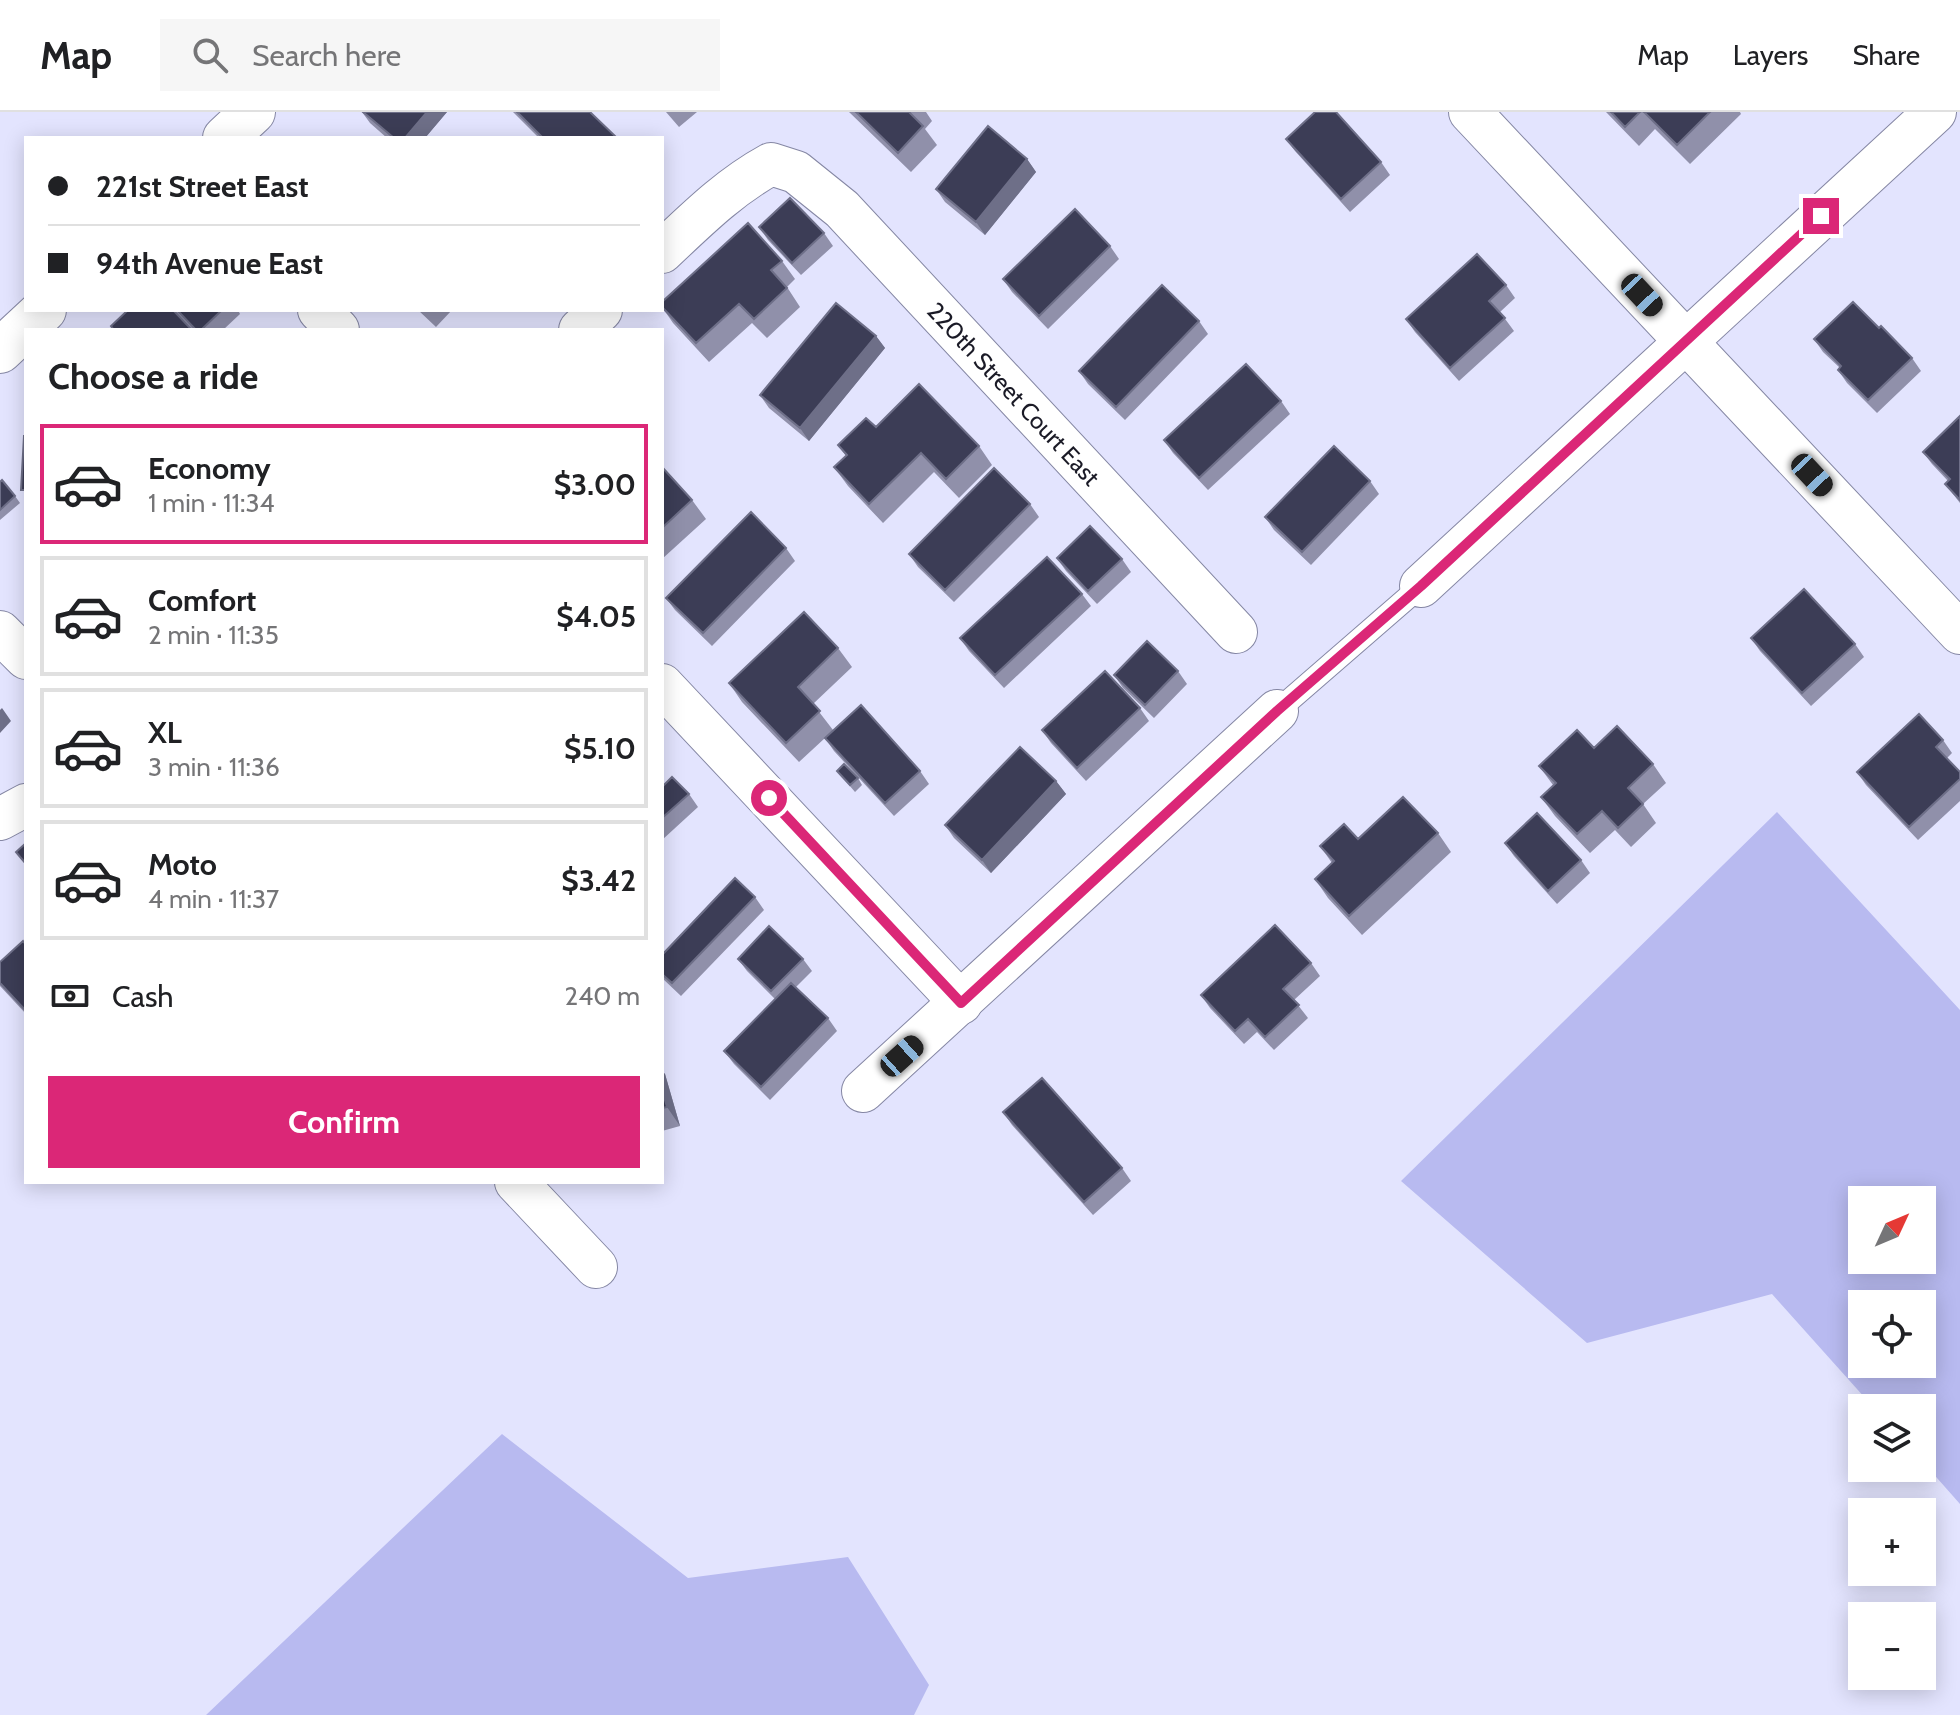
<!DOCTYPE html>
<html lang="en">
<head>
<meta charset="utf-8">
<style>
  body { margin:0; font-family:Cabin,sans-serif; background:#f6f6f6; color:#202124; height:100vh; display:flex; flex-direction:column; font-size:30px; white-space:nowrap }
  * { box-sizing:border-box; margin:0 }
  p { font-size:26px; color:#757577 }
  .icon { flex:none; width:44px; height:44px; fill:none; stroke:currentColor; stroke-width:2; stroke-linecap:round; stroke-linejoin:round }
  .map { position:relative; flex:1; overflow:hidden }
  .drawer { position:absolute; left:24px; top:216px; width:640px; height:856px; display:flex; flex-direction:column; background:#fff; border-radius:0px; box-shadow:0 4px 20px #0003 }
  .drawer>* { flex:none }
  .banner { position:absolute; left:24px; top:24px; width:640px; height:176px; border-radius:0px; box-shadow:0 4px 20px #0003; display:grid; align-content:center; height:176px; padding:0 24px; background:#fff }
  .needle { width:52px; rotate:46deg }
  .buttons { position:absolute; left:1848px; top:1074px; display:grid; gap:16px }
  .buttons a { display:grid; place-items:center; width:88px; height:88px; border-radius:0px; background:#fff; box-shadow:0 4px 20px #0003; font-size:40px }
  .end { position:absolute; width:36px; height:36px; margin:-18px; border:10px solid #db2777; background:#fff; box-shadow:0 0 0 4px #fff }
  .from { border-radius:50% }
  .car { position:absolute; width:24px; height:48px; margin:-24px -12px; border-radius:10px; box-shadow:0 0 6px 2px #0007; background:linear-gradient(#222 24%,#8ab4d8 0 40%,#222 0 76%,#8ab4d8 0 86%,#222 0) }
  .banner b { display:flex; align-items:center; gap:28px; height:76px; font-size:30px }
  .banner b+b { border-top:2px solid #e0e0e0 }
  .banner i { width:20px; height:20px; background:#202124 }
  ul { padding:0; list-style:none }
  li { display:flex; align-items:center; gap:24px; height:120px; margin:0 16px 12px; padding:0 8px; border:4px solid #e0e0e0; border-radius:0px }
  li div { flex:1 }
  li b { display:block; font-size:30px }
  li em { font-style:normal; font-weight:800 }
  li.selected { border-color:#db2777 }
  li>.icon { width:72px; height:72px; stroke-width:1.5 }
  h2 { padding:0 24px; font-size:36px; line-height:96px }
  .pay { display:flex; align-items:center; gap:20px; height:88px; padding:0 24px; font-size:30px }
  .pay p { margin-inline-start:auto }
  .cta { display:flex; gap:16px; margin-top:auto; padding:16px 24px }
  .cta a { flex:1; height:92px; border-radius:0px; background:#db2777; color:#fff; font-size:32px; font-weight:800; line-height:92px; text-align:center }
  header { display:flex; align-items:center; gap:48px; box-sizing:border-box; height:112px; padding:0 40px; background:#fff; border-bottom:2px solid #e0e0e0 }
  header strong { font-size:38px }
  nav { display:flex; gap:44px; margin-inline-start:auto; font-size:28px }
  .search { width:560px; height:72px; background:#f6f6f6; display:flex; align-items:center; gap:20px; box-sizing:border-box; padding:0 28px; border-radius:0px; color:#757577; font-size:30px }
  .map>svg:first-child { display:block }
  .green { fill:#b8baf0; fill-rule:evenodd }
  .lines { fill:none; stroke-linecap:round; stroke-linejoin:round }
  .service-casing { stroke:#8587a4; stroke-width:24 }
  .minor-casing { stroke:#8587a4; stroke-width:44 }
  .tertiary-casing { stroke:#8587a4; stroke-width:46 }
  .service { stroke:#fff; stroke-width:22 }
  .minor { stroke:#fff; stroke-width:42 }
  .tertiary { stroke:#fff; stroke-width:44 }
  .wall { fill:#9090aa }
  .shaded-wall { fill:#6e6f88 }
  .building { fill:#3c3d56; stroke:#6e6f88; stroke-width:2 }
  .route { stroke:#db2777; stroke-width:10 }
  .labels { text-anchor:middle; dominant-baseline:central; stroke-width:8; stroke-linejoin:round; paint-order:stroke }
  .street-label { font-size:24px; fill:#1a1a26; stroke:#e3e4fe }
</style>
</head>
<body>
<header>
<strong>Map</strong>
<div class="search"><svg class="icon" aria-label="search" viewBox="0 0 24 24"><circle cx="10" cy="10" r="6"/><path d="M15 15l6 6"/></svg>Search here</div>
<nav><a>Map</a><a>Layers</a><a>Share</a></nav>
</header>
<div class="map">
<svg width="1960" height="1603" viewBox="0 0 1960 1603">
  <rect width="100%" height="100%" fill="#e3e4fe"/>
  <path class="green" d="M1777,700l183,198v494l-38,-43v-53h-48l-102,-114 -185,49 -186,-162zM1862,1088h60v60h-60zM1862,1192h60v60h-60z
    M502,1322l186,144 160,-21 81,128 -15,30h-708z"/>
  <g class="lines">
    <g class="service-casing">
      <path id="service" d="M1277,599l144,-125"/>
    </g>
    <g class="minor-casing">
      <g id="minor">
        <path d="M1470,0l490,521"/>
        <path id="s1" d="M662,140c35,-33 67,-65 109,-88l25,8 46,37 394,423"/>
        <path d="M319,198l19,20"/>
        <path d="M580,218l21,-20"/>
        <path d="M1421,474l514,-474"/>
        <path d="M0,520l26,26"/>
        <path d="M662,573l299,318"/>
        <path d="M0,707l26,-14"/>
        <path d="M863,979l414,-380"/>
        <path d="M516,1070l80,85"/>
      </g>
    </g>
    <g class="tertiary-casing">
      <path id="tertiary" d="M225,26l28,-26
        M0,239l44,-41"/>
    </g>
    <use href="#service" class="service"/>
    <use href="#minor" class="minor"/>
    <use href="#tertiary" class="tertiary"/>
  </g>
  <path class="wall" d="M362,0h85l-22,26h-38l-17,-15z
    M513,0h77l26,26h-77z
    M666,0h31l-18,15z
    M849,0h77l6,9 -7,8 12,16 -26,27z
    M1606,0h134l1,2 -51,50 -35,-35 -16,17z
    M1286,27l95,23 9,13 -40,37 -55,-61z
    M1027,47l9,13 -51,63 -40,-33 -9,-13z
    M759,115l65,6 9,13 -32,29 -33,-35z
    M1110,134l9,13 -71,70 -36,-37 -9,-13z
    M782,149l13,18 -8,8 13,20 -33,31 -15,-15 -43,39 -36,-39 -11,-16z
    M1506,173l9,13 -15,14 14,19 -55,50 -44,-49 -9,-13z
    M173,198h65l2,4 -17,16h-30z
    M418,198h34l-16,17z
    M1199,209l9,13 -83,86 -37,-36 -9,-13z
    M1879,216l33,30 9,13 -44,42 -30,-30 -9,-13 2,-2 -17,-16 -9,-13z
    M876,224l9,12 -76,93 -40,-33 -9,-13z
    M1281,289l9,13 -82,76 -35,-37 -9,-13z
    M1960,304v87l-15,-19 3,-3 -16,-17 -9,-12z
    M876,315l103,19 13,19 -33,33 -25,-26 -51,51 -35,-37 -14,-19 12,-11 -8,-11z
    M662,355l30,33 14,19 -44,40z
    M1370,369l9,13 -68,71 -37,-35 -9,-13z
    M0,370l15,14 5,7 -20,17z
    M1030,392l9,13 -85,85 -36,-35 -9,-13z
    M786,436l9,13 -83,85 -37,-36 -9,-12z
    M1057,446l65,1 9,13 -34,32 -31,-33z
    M1082,482l9,12 -87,82 -35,-37 -9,-13z
    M1751,526l104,6 9,13 -53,49 -51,-55z
    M838,536l14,19 -39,37 20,26 87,41 9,13 -35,32 -60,-65 -9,-13 -26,24 -57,-60 -13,-19z
    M1178,559l9,13 -33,34 -31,-30 -9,-13z
    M1140,596l9,13 -63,60 -35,-38 -9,-13z
    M1943,628l9,13 -5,5 13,14v29l-42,39 -52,-55 -9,-13z
    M1594,636l59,16 13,19 -23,21 13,19 -25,24 -16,-17 -25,23 -35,-37 -14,-19 12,-12 -14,-19z
    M837,659l21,7 4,7 -7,7z
    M1056,669l10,13 -75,79 -37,-35 -9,-13z
    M662,675l27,7 9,13 -36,33z
    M1438,721l13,19 -89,83 -34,-37 -13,-19 17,-16 -12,-17 38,-7z
    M1505,731l76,17 9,13 -33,31 -43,-48z
    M755,785l9,13 -83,86 -19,-18v-23z
    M26,833v69l-26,-28v-24z
    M738,847h65l9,12 -16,16 32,31 9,13 -67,69 -36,-36 -10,-13 51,-52 -28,-28z
    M1311,851l9,13 -26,24 14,18 -34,32 -17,-18 -13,12 -34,-36 -9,-13z
    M662,959l3,3 15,52 -18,5z
    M1003,1000l119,56 9,13 -38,34 -81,-90z"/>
  <path class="shaded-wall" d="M427,0h20l-22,26h-20z
    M1027,47l9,13 -51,63 -9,-13z
    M876,224l9,12 -76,93 -9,-13z
    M2,596l9,13 -11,12v-23z
    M1056,669l10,13 -75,79 -9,-13z
    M662,959l3,3 15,52 -13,-19 -5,-17z"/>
  <path class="building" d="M363,0h64l-22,26h-11z
    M517,0h73l26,25 -73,1z
    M856,0h53l14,14 -25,27z
    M1315,0h21l45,50 -40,37 -55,-60z
    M1611,0h29l-15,15z
    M1644,0h66l-33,33z
    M988,14l39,33 -51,63 -40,-33z
    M790,86l34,35 -32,30 -33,-36z
    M1075,97l35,37 -71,70 -36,-37z
    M748,111l34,38 -11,9 16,18 -33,31 -15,-15 -43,39 -34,-36v-5z
    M1477,142l29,31 -17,16 16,17 -55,50 -44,-49z
    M1162,173l37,36 -83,86 -37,-36z
    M1853,190l26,26 2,-2 31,32 -44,42 -30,-30 3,-4 -27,-27z
    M836,191l40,33 -76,92 -40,-33z
    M128,198h45l19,20h-78l-3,-4z
    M177,198h45l-21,20h-5z
    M1246,252l35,37 -82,77 -35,-38z
    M919,272l60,62 -33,33 -25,-26 -52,51 -35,-37 13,-12 -9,-10 28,-27 10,9z
    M1960,304v84l-15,-16 5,-5 -27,-27z
    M24,324h2v54h-5z
    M1334,334l36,35 -68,71 -37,-35z
    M662,355l30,33 -30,28z
    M994,356l36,36 -85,86 -36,-36z
    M2,368l13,16 -15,14v-28z
    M751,400l35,36 -83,85 -37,-35z
    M1090,414l32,33 -34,32 -31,-33z
    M1047,445l35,37 -87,81 -35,-37z
    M1804,477l51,55 -53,49 -51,-55z
    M804,500l34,36 -40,39 22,24 -34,32 -57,-60z
    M1147,529l31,30 -33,34 -31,-30z
    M1105,559l35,37 -63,60 -35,-38z
    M861,593l59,66 -35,32 -60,-65z
    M1919,602l24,26 -7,7 24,25v7l-51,48 -52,-55z
    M1617,614l36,38 -25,24 15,16 -25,24 -16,-17 -25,23 -36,-37 15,-14 -17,-17 38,-36 17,18z
    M1020,635l36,34 -74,79 -37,-35z
    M844,652l14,14 -8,7 -13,-14z
    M672,665l17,17 -27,24v-31z
    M1403,685l35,36 -89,83 -34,-37 19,-18 -14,-15 24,-22 14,15z
    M1537,701l44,47 -33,31 -43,-48z
    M26,731v21l-10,-12z
    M735,766l20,19 -83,86 -10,-9v-19z
    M1275,813l36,38 -28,26 16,16 -34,32 -17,-18 -13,12 -34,-36z
    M769,814l34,33 -32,32 -33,-32z
    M23,829l3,4v66l-26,-28v-21z
    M791,871l37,35 -67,69 -37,-36z
    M1042,966l80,90 -38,34 -81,-90z
    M662,978l5,17 -5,1z"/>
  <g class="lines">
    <path class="route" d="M769,686l192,205 316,-292 144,-125 400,-370"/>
  </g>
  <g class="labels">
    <g class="street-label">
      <text stroke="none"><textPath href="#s1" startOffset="478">220th Street Court East</textPath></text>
    </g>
  </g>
</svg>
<div class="buttons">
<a><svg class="needle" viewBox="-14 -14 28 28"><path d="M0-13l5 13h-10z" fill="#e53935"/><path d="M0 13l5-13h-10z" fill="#757577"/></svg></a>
<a><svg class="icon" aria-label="locate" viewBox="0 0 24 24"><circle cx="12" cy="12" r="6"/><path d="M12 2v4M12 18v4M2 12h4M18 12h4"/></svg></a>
<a><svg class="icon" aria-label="layers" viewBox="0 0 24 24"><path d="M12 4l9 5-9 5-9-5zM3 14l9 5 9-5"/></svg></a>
<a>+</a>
<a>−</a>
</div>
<i class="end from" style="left:769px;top:686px"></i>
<i class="end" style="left:1821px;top:104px"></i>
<i class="car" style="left:1642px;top:183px;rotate:137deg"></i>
<i class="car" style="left:1812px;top:363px;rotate:137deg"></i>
<i class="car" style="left:902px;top:944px;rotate:48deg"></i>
<div class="banner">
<b><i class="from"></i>221st Street East</b>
<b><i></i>94th Avenue East</b>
</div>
<section class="drawer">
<h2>Choose a ride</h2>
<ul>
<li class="selected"><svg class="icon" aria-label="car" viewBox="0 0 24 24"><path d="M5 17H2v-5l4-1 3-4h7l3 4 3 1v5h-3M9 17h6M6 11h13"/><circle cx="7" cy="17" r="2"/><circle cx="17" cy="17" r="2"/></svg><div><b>Economy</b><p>1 min · 11:34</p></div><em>$3.00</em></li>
<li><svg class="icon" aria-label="car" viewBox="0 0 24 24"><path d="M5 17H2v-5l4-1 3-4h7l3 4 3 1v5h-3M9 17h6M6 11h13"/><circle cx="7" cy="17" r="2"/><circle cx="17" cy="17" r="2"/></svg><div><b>Comfort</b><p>2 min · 11:35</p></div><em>$4.05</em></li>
<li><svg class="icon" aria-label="car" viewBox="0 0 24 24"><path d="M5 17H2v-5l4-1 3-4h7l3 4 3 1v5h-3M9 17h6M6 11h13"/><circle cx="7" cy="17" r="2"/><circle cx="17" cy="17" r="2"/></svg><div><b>XL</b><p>3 min · 11:36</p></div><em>$5.10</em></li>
<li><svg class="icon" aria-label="car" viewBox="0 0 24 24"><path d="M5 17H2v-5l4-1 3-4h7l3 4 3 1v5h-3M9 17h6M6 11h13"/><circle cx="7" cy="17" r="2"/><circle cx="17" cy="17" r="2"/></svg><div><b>Moto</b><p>4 min · 11:37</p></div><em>$3.42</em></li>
</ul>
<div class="pay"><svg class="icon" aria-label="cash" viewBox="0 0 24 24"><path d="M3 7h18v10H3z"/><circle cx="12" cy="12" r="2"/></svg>Cash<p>240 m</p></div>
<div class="cta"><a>Confirm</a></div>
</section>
</div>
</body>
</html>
